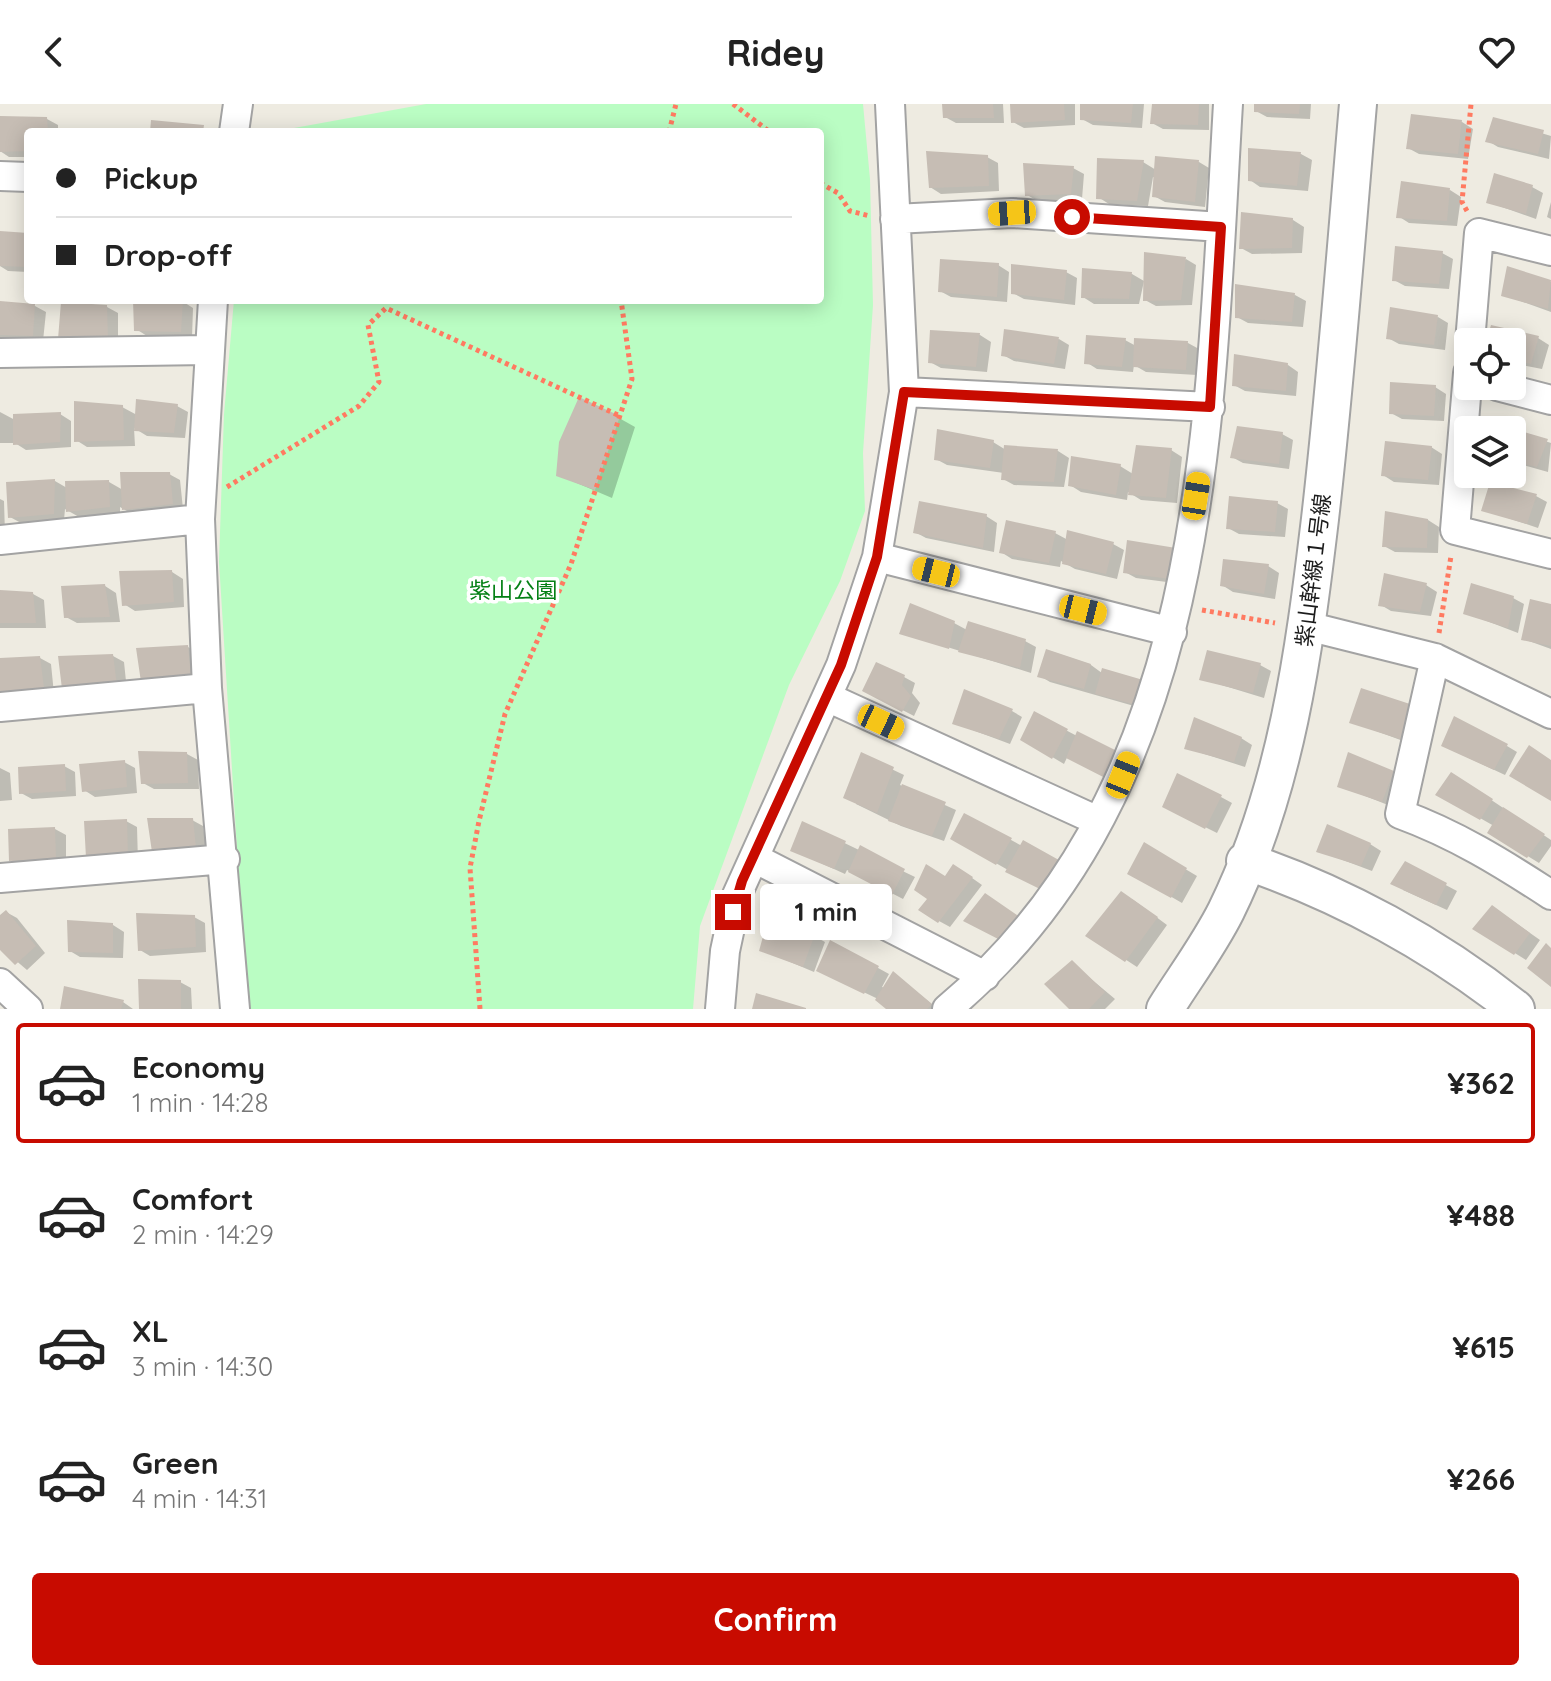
<!DOCTYPE html>
<html lang="en">
<head>
<meta charset="utf-8">
<style>
  body { margin:0; font-family:Quicksand,"Noto Sans JP",sans-serif; background:#f2f2f2; color:#222; height:100vh; display:flex; flex-direction:column; font-size:30px; white-space:nowrap }
  * { box-sizing:border-box; margin:0 }
  p { font-size:26px; color:#767676 }
  .icon { flex:none; width:44px; height:44px; fill:none; stroke:currentColor; stroke-width:2; stroke-linecap:round; stroke-linejoin:round }
  .map { position:relative; height:905px; overflow:hidden }
  .side { display:flex; flex-direction:column; background:#fff; flex:1 }
  .side>* { flex:none }
  .hud { position:absolute; left:24px; top:24px; width:800px; height:176px; border-radius:8px; box-shadow:0 4px 20px #0003; display:grid; align-content:center; height:176px; padding:0 32px; background:#fff }
  .controls { position:absolute; left:1454px; top:224px; display:grid; gap:16px }
  .controls a { display:grid; place-items:center; width:72px; height:72px; border-radius:8px; background:#fff; box-shadow:0 4px 20px #0003; font-size:40px }
  .end { position:absolute; width:36px; height:36px; margin:-18px; border:10px solid #c80b00; background:#fff; box-shadow:0 0 0 4px #fff }
  .from { border-radius:50% }
  .bubble { position:absolute; height:56px; border-radius:8px; background:#fff; box-shadow:0 4px 20px #0003; font-size:26px; font-weight:700; line-height:56px; text-align:center }
  .car { position:absolute; width:24px; height:48px; margin:-24px -12px; border-radius:10px; box-shadow:0 0 6px 2px #0007; background:linear-gradient(#f5c518 24%,#345 0 40%,#f5c518 0 76%,#345 0 86%,#f5c518 0) }
  .hud b { display:flex; align-items:center; gap:28px; height:76px; font-size:30px }
  .hud b+b { border-top:2px solid #e0e0e0 }
  .hud i { width:20px; height:20px; background:#222 }
  ul { padding:14px 0 0; list-style:none }
  li { display:flex; align-items:center; gap:24px; height:120px; margin:0 16px 12px; padding:0 16px; border:4px solid transparent; border-radius:8px }
  li div { flex:1 }
  li b { display:block; font-size:30px }
  li em { font-style:normal; font-weight:700 }
  li.active { border-color:#c80b00 }
  li>.icon { width:72px; height:72px; stroke-width:1.5 }
  .action { display:flex; gap:16px; margin-top:auto; padding:16px 32px }
  .action a { flex:1; height:92px; border-radius:8px; background:#c80b00; color:#fff; font-size:32px; font-weight:700; line-height:92px; text-align:center }
  header { display:flex; justify-content:space-between; align-items:center; height:104px; padding:0 32px; background:#fff; font-size:36px; font-weight:700 }
  .map>svg:first-child { display:block }
  .park { fill:#bafdc3 }
  .shadow { fill:#0003 }
  .building { fill:#c6bdb4 }
  .lines { fill:none; stroke-linecap:round; stroke-linejoin:round }
  .minor-casing { stroke:#a3a3a3; stroke-width:32 }
  .tertiary-casing { stroke:#a3a3a3; stroke-width:40 }
  .path { stroke:#ff7a61; stroke-width:5; stroke-dasharray:4 4; stroke-linecap:butt }
  .minor { stroke:#fff; stroke-width:28 }
  .tertiary { stroke:#fff; stroke-width:36 }
  .route { stroke:#c80b00; stroke-width:10 }
  .labels { text-anchor:middle; dominant-baseline:central; stroke-width:7; stroke-linejoin:round; paint-order:stroke }
  .street-label { font-size:22px; fill:#1c1c1c; stroke:#fff }
  .park-label { font-size:22px; fill:#048015; stroke:#fff }
</style>
</head>
<body>
<header><svg class="icon" aria-label="back" viewBox="0 0 24 24"><path d="M15 5l-7 7 7 7"/></svg>Ridey<svg class="icon" aria-label="heart" viewBox="0 0 24 24"><path d="M12 20l-8-8c-3-5 5-10 8-4 3-6 11-1 8 4z"/></svg></header>
<div class="map">
<svg width="1551" height="905" viewBox="0 0 1551 905">
  <rect width="100%" height="100%" fill="#eeebe1"/>
  <path class="park" d="M426,0h437l7,75 3,126 -10,148 2,58 -25,70 -51,104 -89,241 -7,83h-446l-28,-447 5,-148 10,-114h586v-168h-548z"/>
  <path class="shadow" d="M944,0h59l1,19h-48l-11,-6z
    M1012,0h63v21l-51,3 -11,-6z
    M1082,0h62l-2,24 -49,-3 -11,-6z
    M1154,0h55v26l-46,-1 -11,-6z
    M1256,0h55l-1,15 -43,-2 -11,-6z
    M1413,13l49,5 11,7 -5,30 -49,-5 -11,-6z
    M0,14l47,1 11,6v7h-30v25h-19l-9,-6z
    M1495,15l56,17 -2,23 -51,-12 -10,-6z
    M1250,46l51,4 11,6 -4,31 -48,-4 -10,-7z
    M987,53l11,6 1,28 -58,3 -11,-7z
    M1143,58l13,8 43,-8 10,6 -4,39 -40,-5 -11,-6 2,-18 -3,-1 -5,29 -39,-2 -11,-7z
    M1073,64l11,6 -2,25 -44,2 -11,-6z
    M1532,83l11,6 -7,26 -48,-17z
    M1450,86l11,7 -4,29 -48,-3 -11,-7z
    M1551,98v17l-4,-2z
    M1293,116l11,7 -2,26 -50,1 -11,-6z
    M0,129l28,2v37l-20,-1 -8,-5z
    M1442,149l11,6 -4,30 -44,-3 -11,-6z
    M1186,155l10,6 -4,40 -36,1 -11,-6z
    M998,161l11,7 -2,30 -56,-5 -11,-6z
    M1509,165l42,13v30l-47,-17z
    M1084,166l48,4 12,7 -5,23h-45l-11,-7z
    M1066,168l11,6 -2,27 -51,-6 -11,-6z
    M1295,191l11,6 -3,26 -55,-4 -11,-6z
    M135,196l47,1 11,7 -1,30 -45,-2 -11,-7z
    M0,199l35,3 11,6 -3,29 -43,-1z
    M107,203l11,6v30l-47,1z
    M1438,213l10,6 -3,27 -46,-6 -11,-6z
    M1493,223l45,11 11,7 -7,24 -30,-6v-21h-24z
    M932,228l48,3 11,7 -4,30 -46,-4 -11,-6z
    M1059,235l10,6 -4,24 -51,-8 -11,-6z
    M1125,236l11,6 52,-3 11,6 -2,26 -51,-3 -12,-7 -1,7 -36,-3 -11,-7z
    M1288,261l10,7 -2,24 -51,-5 -11,-6z
    M1435,283l11,7 -2,27 -42,-2 -11,-6z
    M177,302l11,6 -3,26 -38,-2 -13,-8 1,18 -48,1 -11,-7 46,-33 15,8z
    M0,308l15,8 45,-6 11,7v26l-45,3 -11,-7h-15z
    M619,314l16,9 -23,71 -54,-23z
    M1512,326l39,13 -3,29 -36,-10z
    M1282,330l11,6 -4,29 -46,-6 -11,-6z
    M993,338l13,8 52,1 11,7 -5,29 -50,-2 -11,-6 1,-6 -57,-8 -11,-6z
    M1431,343l11,7 -3,31 -45,-3 -11,-7z
    M1171,346l11,7 -5,46 -36,-3 -13,-8 -1,8 -46,-8 -11,-7 50,-19 13,8z
    M169,370l11,6 3,29 -49,6 -14,-8v6l-41,4 -14,-8 -1,11 -43,3 -11,-6 -2,-34 47,-2 12,7 42,-6 14,8z
    M1536,392l11,6 -9,26 -54,-18z
    M0,395l4,2 1,33h-5z
    M1277,399l11,6 -3,28 -46,-3 -11,-6z
    M986,412l11,7 -3,29 -68,-14 -11,-6z
    M1428,416l11,7 -1,26 -43,-1 -11,-6z
    M1055,429l13,7 45,4 11,6 -7,29 -42,-10 -14,-8 -1,6 -48,-8 -11,-7z
    M1129,438l53,42 -46,-6 -11,-6z
    M1268,462l11,7 -4,26 -42,-7 -11,-7z
    M172,468l11,7 1,28 -49,4 -11,-7z
    M1426,481l11,7 -6,24 -40,-5 -10,-6z
    M105,482l11,7 4,29 -43,1 -11,-6z
    M0,488l33,2 11,6 2,28h-46z
    M1513,494l11,6 -6,29 -52,-20z
    M1551,502v43l-28,-10z
    M954,519l13,7 58,11 11,6 -5,26 -129,-40z
    M188,543l11,7 2,28 -47,5z
    M1047,547l44,14 64,47 -105,-30 -10,-6z
    M113,552l11,6 3,29 -52,3z
    M40,554l11,6 3,30 -54,3v-37z
    M1260,561l11,6 -7,27 -62,-19z
    M904,573l11,6 -3,10 8,10 -6,13 -39,-20z
    M1362,586l52,55 -62,-23z
    M1012,607l10,6 -12,27 -56,-21z
    M1035,610l42,22 -13,28 -42,-25z
    M1241,634l11,7 -7,22 -59,-19z
    M1507,642l10,6 -12,23 -51,-24z
    M187,650l11,6 1,29h-45l-11,-6z
    M862,651l42,20 -4,10 56,25 -12,31 -43,-15 -45,-22z
    M124,658l11,6 2,25 -42,4 -11,-7z
    M64,662l11,6 1,24 -44,3 -11,-6z
    M0,664l10,5 2,27 -12,1z
    M1393,668l10,7 -10,28 -53,-21z
    M1463,677l88,59v6l-12,17 -50,-31 5,-6 -56,-32z
    M1221,693l11,6 -15,30 -42,-21z
    M965,711l57,31 -14,24 -56,-32z
    M192,716l11,6 4,27 -43,5z
    M126,717l11,6 1,35 -39,1z
    M803,719l112,54 -12,22 -56,-29 -2,4 -53,-24z
    M55,725l11,6v30l-44,1 -11,-6z
    M1370,740l11,7 -9,20 -53,-20z
    M1145,741l52,31 -15,27 -52,-30z
    M1406,760l51,27 -10,19 -44,-20z
    M965,769l17,12 -32,42 -11,-6 7,-43z
    M1132,795l35,26 -30,42 -49,-32z
    M6,808l11,6 28,35 -18,17 -27,-23v-30z
    M1503,810l37,26 -14,20 -51,-32z
    M194,813l11,6 1,29 -56,4 -10,-6z
    M113,821l11,7 -1,26 -43,-1 -10,-6z
    M814,832l11,6 -11,30 -52,-22z
    M831,838l58,32 -7,13 3,1 9,-14 44,35h-49l-13,-11 -46,-22z
    M1072,859l43,36 -10,10h-33z
    M180,878l11,6 1,21h-50z
    M123,898l10,7h-70z"/>
  <path class="building" d="M942,0h51l1,14h-51z
    M1010,0h54l1,16 -54,3z
    M1080,0h53l-2,19 -51,-3z
    M1152,0h47l-1,21 -48,-1z
    M1254,0h46l-1,10 -45,-2z
    M1411,10l51,6 -4,34 -52,-5z
    M0,12l47,1 1,15h-20v19l-28,1z
    M1493,13l51,13 -6,24 -53,-12z
    M151,16l53,5 -1,7h-53z
    M1248,44l53,4 -4,34 -49,-5z
    M926,47l62,4 1,31 -60,2z
    M1155,52l44,4 -4,42 -43,-5z
    M1097,54l47,2 -7,41 -41,-2z
    M1023,59l51,3 -3,28 -46,2z
    M1494,69l39,12 -7,29 -40,-11z
    M1401,77l49,7 -3,33 -51,-3z
    M1241,108l52,6 -1,30 -53,1z
    M0,127l28,2v34l-28,-1z
    M1395,142l48,5 -4,33 -47,-3z
    M1144,148l42,5 -5,43 -38,1z
    M940,155l59,4 -2,34 -59,-5z
    M1011,160l56,6 -3,30 -53,-6z
    M1507,162l44,14 -3,29 -47,-13z
    M1082,164l50,4 -3,27 -48,-1z
    M1235,180l60,9 -3,29 -57,-4z
    M133,196h50l-2,32 -47,-1z
    M0,197l35,3 -2,32 -33,-1z
    M61,198l46,3 1,33 -50,1z
    M1390,203l48,8 -4,30 -48,-6z
    M1491,221l48,11 -8,28 -19,-4v-18h-26z
    M1004,225l55,8 -5,27 -53,-8z
    M930,226l50,3 -4,34 -48,-4z
    M1086,231l40,3 -4,29 -38,-3z
    M1134,234l54,3 -2,29 -53,-3z
    M1234,250l54,9 -2,28 -54,-5z
    M1390,278l46,3 -2,31 -45,-2z
    M579,293l41,19 -25,74 -39,-14 3,-34z
    M136,295l42,5 -4,29 -40,-2z
    M74,297l49,4 1,35 -50,2z
    M61,308l-1,30 -47,3v-31z
    M1494,319l54,16 -11,28 -25,-6v-31h-20z
    M1237,322l46,6 -4,32 -49,-6z
    M937,325l57,11 -4,28 -56,-8z
    M1385,337l47,5 -4,34 -47,-4z
    M1004,341l54,4 -4,33 -53,-2z
    M1136,341l36,3 -6,50 -38,-3z
    M1071,352l50,8 -5,31 -48,-9z
    M120,368h50l3,32 -51,6z
    M55,375l-1,35 -46,4 -2,-36z
    M109,376l1,27 -44,5 -1,-31z
    M1490,378l47,12 -10,30 -46,-13z
    M1229,392l49,5 -3,31 -49,-3z
    M919,397l68,13 -4,34 -70,-15z
    M1385,407l43,8 -1,29 -45,-1z
    M1006,416l50,11 -7,32 -50,-10z
    M1067,426l47,12 -8,32 -44,-10z
    M1127,436l49,8 -5,31 -48,-6z
    M1223,455l46,5 -5,30 -44,-8z
    M172,466l2,32 -52,4 -3,-35z
    M1384,469l43,10 -7,29 -42,-6z
    M1471,479l43,13 -6,32 -45,-14z
    M105,480l5,33 -46,1 -3,-32z
    M0,486l33,2 3,31h-36z
    M1530,495l21,5v42l-30,-6z
    M910,499l45,18 -6,28 -50,-15z
    M968,517l58,18 -6,29 -62,-16z
    M188,541l3,32 -50,5 -5,-34z
    M1046,545l45,15 -7,25 -47,-12z
    M1207,546l54,13 -8,30 -54,-13z
    M113,550l4,32 -55,3 -4,-33z
    M40,552l4,32 -44,4v-34z
    M876,558l29,13 -3,10 9,11 -9,16 -40,-21z
    M1102,564l48,14 -6,25 -49,-13z
    M1361,584l52,17 -10,35 -54,-17z
    M964,585l49,20 -14,30 -47,-15z
    M1034,607l34,18 -16,30 -32,-19z
    M1454,612l54,28 -14,26 -53,-24z
    M1194,613l48,20 -8,25 -50,-13z
    M1077,627l46,23 -10,28 -47,-24z
    M1529,641l22,15v41l-42,-25z
    M138,647l49,1 1,31 -47,1z
    M861,648l33,15 -17,46 -34,-15z
    M1348,648l46,19 -12,31 -45,-15z
    M125,656l2,27 -45,5 -3,-28z
    M65,660l1,27 -47,3 -1,-27z
    M1451,668l42,27 -13,21 -45,-25z
    M1177,669l45,22 -17,34 -43,-22z
    M902,680l44,18 -14,34 -44,-15z
    M1503,703l42,27 -18,24 -40,-25z
    M964,709l48,25 -16,27 -46,-26z
    M147,714h46l3,30 -44,4z
    M127,715l1,38 -42,1 -2,-37z
    M802,717l44,20 -12,28 -44,-18z
    M1327,720l44,19 -10,23 -45,-14z
    M55,723l1,32 -47,2 -1,-32z
    M1023,736l43,24 -20,28 -41,-20z
    M1144,738l43,26 -16,30 -44,-24z
    M860,741l45,24 -13,26 -44,-23z
    M1405,757l42,22 -11,22 -46,-21z
    M926,760l19,12 8,-12 20,13 -35,46 -20,-13 9,-11 -13,-9z
    M1121,787l37,26 -33,45 -40,-26z
    M985,789l39,27 -20,22 -41,-21z
    M1492,801l38,28 -16,22 -42,-26z
    M6,806l30,36 -21,19 -15,-15v-35z
    M136,809l59,2 1,32 -58,4z
    M768,814l47,16 -12,33 -44,-16z
    M67,816l46,3v30l-45,-1z
    M830,836l49,26 -15,28 -48,-23z
    M1546,839l5,5v39l-24,-19z
    M1072,856l33,32 -16,17h-20l-25,-25z
    M893,867l39,33 -5,5h-41l-11,-9z
    M138,875l43,1v29h-42z
    M64,882l60,14 -3,9h-61z
    M756,889l50,15v1h-54z"/>
  <g class="lines">
    <g class="minor-casing">
      <path id="minor" d="M234,28l4,-28
        M0,72l28,1
        M895,115l117,-6 209,14
        M213,196l-13,219 7,169 28,321
        M1470,238l9,-109 72,18
        M0,249l208,-3
        M1468,269l-13,157 96,24
        M1497,282l54,14
        M904,288l306,15
        M0,436l200,-21
        M877,453l295,75
        M1307,522l128,32 116,56
        M1435,554l-35,156c55,20 102,49 151,81
        M827,593l271,124
        M0,603l207,-19
        M754,754l231,118
        M0,774l225,-19
        M0,879l28,26
        M720,905l5,-58 12,-56 104,-230 36,-108 27,-165 -14,-288
        M947,905c265,-221 262,-590 281,-905"/>
    </g>
    <g class="tertiary-casing">
      <path id="tertiary" d="M1245,757c96,32 192,85 271,148
        M1165,905c20,-32 44,-64 61,-98 60,-122 78,-258 94,-392 16,-138 26,-276 38,-415"/>
    </g>
    <path class="path" d="M733,0l37,28
      M669,28l7,-28
      M820,79l18,10 12,18 20,5
      M1467,107l-5,-9 9,-98
      M227,383l132,-81 20,-24 -11,-57 18,-17 234,108
      M1202,506l73,13
      M1439,529l12,-77
      M480,905l-10,-141 9,-47 26,-107 66,-150 61,-185 -11,-79"/>
    <use href="#minor" class="minor"/>
    <use href="#tertiary" class="tertiary"/>
  </g>
  <g class="lines">
    <path class="route" d="M733,808l9,-31 99,-216 36,-108 27,-165 306,15 11,-180 -149,-10"/>
  </g>
  <g class="labels">
    <g class="street-label">
      <text transform="translate(1313 466) rotate(-83)">紫山幹線１号線</text>
    </g>
    <g class="park-label">
      <text x="513" y="486">紫山公園</text>
    </g>
  </g>
</svg>
<div class="controls">
<a><svg class="icon" aria-label="locate" viewBox="0 0 24 24"><circle cx="12" cy="12" r="6"/><path d="M12 2v4M12 18v4M2 12h4M18 12h4"/></svg></a>
<a><svg class="icon" aria-label="layers" viewBox="0 0 24 24"><path d="M12 4l9 5-9 5-9-5zM3 14l9 5 9-5"/></svg></a>
</div>
<i class="end from" style="left:1072px;top:113px"></i>
<i class="end" style="left:733px;top:808px"></i>
<div class="bubble" style="left:760px;top:780px;width:132px">1 min</div>
<i class="car" style="left:1012px;top:109px;rotate:266deg"></i>
<i class="car" style="left:1196px;top:392px;rotate:9deg"></i>
<i class="car" style="left:936px;top:468px;rotate:284deg"></i>
<i class="car" style="left:1083px;top:506px;rotate:104deg"></i>
<i class="car" style="left:881px;top:618px;rotate:115deg"></i>
<i class="car" style="left:1123px;top:671px;rotate:22deg"></i>
<div class="hud">
<b><i class="from"></i>Pickup</b>
<b><i></i>Drop-off</b>
</div>
</div>
<section class="side">
<ul>
<li class="active"><svg class="icon" aria-label="car" viewBox="0 0 24 24"><path d="M5 17H2v-5l4-1 3-4h7l3 4 3 1v5h-3M9 17h6M6 11h13"/><circle cx="7" cy="17" r="2"/><circle cx="17" cy="17" r="2"/></svg><div><b>Economy</b><p>1 min · 14:28</p></div><em>¥362</em></li>
<li><svg class="icon" aria-label="car" viewBox="0 0 24 24"><path d="M5 17H2v-5l4-1 3-4h7l3 4 3 1v5h-3M9 17h6M6 11h13"/><circle cx="7" cy="17" r="2"/><circle cx="17" cy="17" r="2"/></svg><div><b>Comfort</b><p>2 min · 14:29</p></div><em>¥488</em></li>
<li><svg class="icon" aria-label="car" viewBox="0 0 24 24"><path d="M5 17H2v-5l4-1 3-4h7l3 4 3 1v5h-3M9 17h6M6 11h13"/><circle cx="7" cy="17" r="2"/><circle cx="17" cy="17" r="2"/></svg><div><b>XL</b><p>3 min · 14:30</p></div><em>¥615</em></li>
<li><svg class="icon" aria-label="car" viewBox="0 0 24 24"><path d="M5 17H2v-5l4-1 3-4h7l3 4 3 1v5h-3M9 17h6M6 11h13"/><circle cx="7" cy="17" r="2"/><circle cx="17" cy="17" r="2"/></svg><div><b>Green</b><p>4 min · 14:31</p></div><em>¥266</em></li>
</ul>
<div class="action"><a>Confirm</a></div>
</section>
</body>
</html>
